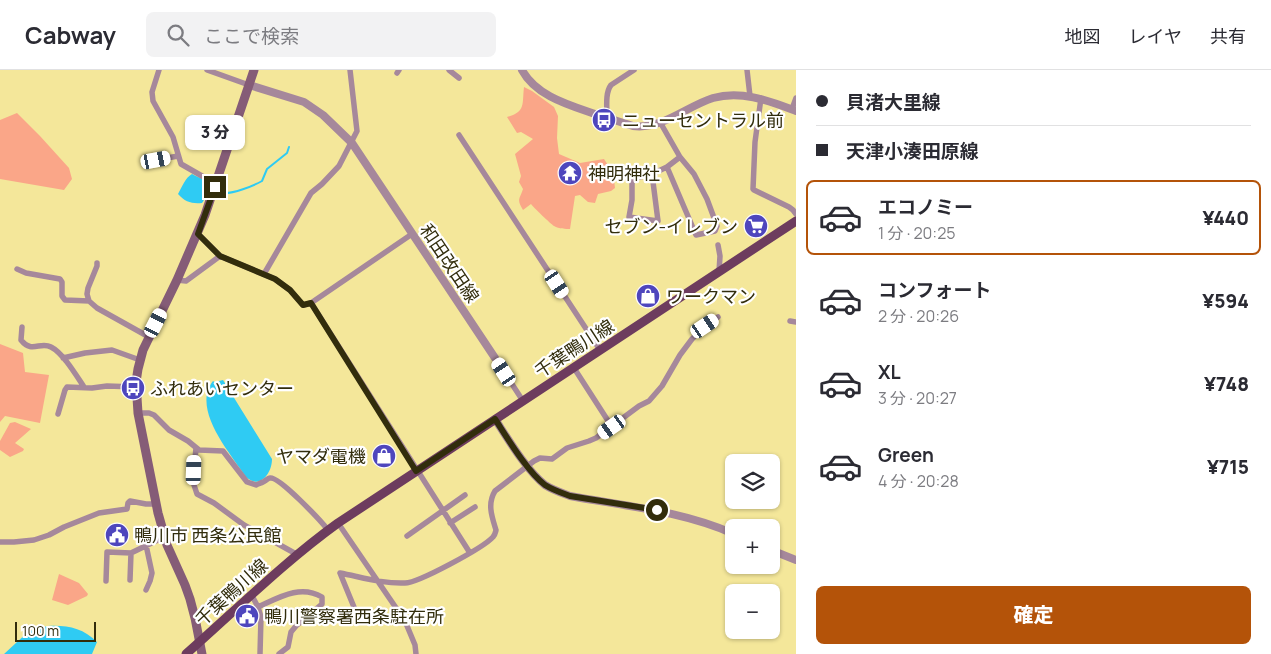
<!DOCTYPE html>
<html lang="ja">
<head>
<meta charset="utf-8">
<style>
  body { margin:0; font-family:Manrope,"Noto Sans JP",sans-serif; background:#f2f2f3; color:#2b2b33; height:100vh; display:flex; flex-direction:column; font-size:19px; white-space:nowrap }
  * { box-sizing:border-box; margin:0 }
  p { font-size:16px; color:#7c7c81 }
  .icon { flex:none; width:28px; height:28px; fill:none; stroke:currentColor; stroke-width:2; stroke-linecap:round; stroke-linejoin:round }
  .map { position:relative; flex:1; overflow:hidden }
  .panel { display:flex; flex-direction:column; background:#fff; width:475px }
  .panel>* { flex:none }
  .guide { display:grid; align-content:center; height:110px; padding:0 20px; background:#fff }
  .fabs { position:absolute; left:725px; top:384px; display:grid; gap:10px }
  .fabs a { display:grid; place-items:center; width:55px; height:55px; border-radius:8px; background:#fff; box-shadow:0 1px 4px #0004; font-size:25px }
  .scale { position:absolute; left:15px; bottom:12px; width:81px; box-sizing:border-box; padding-left:5px; border:2px solid #322d0c; border-top:0; font-size:14px; line-height:18px; white-space:nowrap; color:#322d0c; -webkit-text-stroke:4px #fff; paint-order:stroke }
  .end { position:absolute; width:22px; height:22px; margin:-11px; border:6px solid #322d0c; background:#fff; box-shadow:0 0 0 2px #fff }
  .from { border-radius:50% }
  .bubble { position:absolute; height:35px; border-radius:8px; background:#fff; box-shadow:0 1px 4px #0004; font-size:16px; font-weight:800; line-height:35px; text-align:center }
  .car { position:absolute; width:15px; height:30px; margin:-15px -8px; border-radius:6px; box-shadow:0 0 4px 1px #0007; background:linear-gradient(#fff 24%,#345 0 40%,#fff 0 76%,#345 0 86%,#fff 0) }
  .guide b { display:flex; align-items:center; gap:18px; height:48px; font-size:19px }
  .guide b+b { border-top:1px solid #e1e1e2 }
  .guide i { width:12px; height:12px; background:#2b2b33 }
  ul { padding:0; list-style:none }
  li { display:flex; align-items:center; gap:15px; height:75px; margin:0 10px 8px; padding:0 10px; border:2px solid transparent; border-radius:8px }
  li div { flex:1 }
  li b { display:block; font-size:19px }
  li em { font-style:normal; font-weight:800 }
  li.active { border-color:#b45309 }
  li>.icon { width:45px; height:45px; stroke-width:1.5 }
  .button { display:flex; gap:10px; margin-top:auto; padding:10px 20px }
  .button a { flex:1; height:58px; border-radius:8px; background:#b45309; color:#fff; font-size:20px; font-weight:800; line-height:58px; text-align:center }
  header { display:flex; align-items:center; gap:30px; box-sizing:border-box; height:70px; padding:0 25px; background:#fff; border-bottom:1px solid #e1e1e2 }
  header strong { font-size:24px }
  nav { display:flex; gap:28px; margin-inline-start:auto; font-size:18px }
  .search { width:350px; height:45px; background:#f2f2f3; display:flex; align-items:center; gap:12px; box-sizing:border-box; padding:0 18px; border-radius:8px; color:#7c7c81; font-size:19px }
  main { display:flex; flex:1; min-height:0 }
  .map>svg:first-child { display:block }
  .green { fill:#faa688 }
  .water { fill:#2fcbf3 }
  .lines { fill:none; stroke-linecap:round; stroke-linejoin:round }
  .stream { stroke:#2fcbf3; stroke-width:2 }
  .minor { stroke:#a6889b; stroke-width:5.5 }
  .tertiary { stroke:#a6889b; stroke-width:8 }
  .secondary { stroke:#855c77; stroke-width:9 }
  .primary { stroke:#6d3c5e; stroke-width:9 }
  .route { stroke:#322d0c; stroke-width:6 }
  .labels { text-anchor:middle; dominant-baseline:central; stroke-width:4.5; stroke-linejoin:round; paint-order:stroke }
  .poi-label { font-size:18px; fill:#322d0c; stroke:#fff; text-anchor:start }
  .street-label { font-size:18px; fill:#322d0c; stroke:#fff }
</style>
</head>
<body>
<header>
<strong>Cabway</strong>
<div class="search"><svg class="icon" aria-label="search" viewBox="0 0 24 24"><circle cx="10" cy="10" r="6"/><path d="M15 15l6 6"/></svg>ここで検索</div>
<nav><a>地図</a><a>レイヤ</a><a>共有</a></nav>
</header>
<main>
<div class="map">
<svg width="796" height="584" viewBox="0 0 796 584">
  <rect width="100%" height="100%" fill="#f4e79a"/>
  <path class="green" d="M524,17l8,4 22,16 4,9 -1,22 2,16 21,9 24,-4c7,10 10,17 11,29l-4,3 -13,3 -3,9 -7,-1 -8,-7 -5,1 -5,33c-4,0 -11,0 -16,-3 -3,-2 -21,-19 -23,-22l-8,6c-7,-11 -3,-11 0,-21l-4,-7 2,-6 -6,-22 18,-15 -12,-7 -4,1 -10,-16c19,-5 15,-13 17,-30z
    M17,43l23,23 29,32 3,11 -8,11 -64,-11v-59z
    M0,274l23,9 2,19 24,3 -9,48 -35,-7 -5,6z
    M15,352l16,7 -16,14 9,6 -1,2 -13,6 -10,-7v-9l10,-18z
    M59,504l20,9 9,11 -1,2 -19,9 -16,-5z"/>
  <path class="water" d="M192,104c3,2 13,5 15,9 3,5 -2,16 -5,20 -10,1 -17,-1 -24,-9 4,-7 7,-16 14,-20z
    M223,310l49,79c0,14 -12,31 -26,18 -16,-24 -55,-68 -33,-96l3,2 3,-2z
    M48,556c19,-1 35,2 49,16l-5,12h-88l25,-23z"/>
  <g class="lines">
    <path class="stream" d="M223,123c10,1 30,-7 39,-12l5,-12 20,-16 2,-6"/>
    <path class="minor" d="M159,0l-7,22 1,9 20,36 8,27 35,20
      M207,0l42,15
      M449,0l10,8
      M747,0l3,26
      M397,3l2,-3
      M761,28l-6,44 -2,47 1,1 35,17 4,3 3,4
      M792,39l4,-11
      M607,48c0,-11 -2,-25 4,-33l23,-15
      M660,52l20,35 14,17 13,25 10,27 -2,5 -19,4 -29,-68
      M459,65l141,215
      M156,90l22,-4
      M652,104l6,47 -29,-4 3,-17v-21l20,-5 15,-7 13,-10
      M198,164l22,22 55,23 15,11 13,15 8,-2 101,-69
      M718,175l2,11 -1,16
      M97,193v3l-9,22 -1,6 2,7 8,7 52,29
      M17,199l9,4 34,6 2,3v14l3,4 24,1
      M264,204l47,-81 11,-9 17,-18 18,-35 -7,-61
      M177,210l9,1 34,-25
      M311,233l159,250
      M790,251l6,1
      M22,257l-1,13c11,14 19,1 30,7 12,6 25,28 33,40
      M63,288l22,-5 27,-3 28,10
      M495,288l28,43
      M574,298l38,59
      M138,343h11l5,2 15,15 19,11 11,9 24,1 24,31 9,3c2,-1 5,-2 7,-3 1,0 5,-4 7,-4 9,-2 51,43 58,52
      M58,344l7,-24 2,-3 25,1 15,-2 29,1
      M196,378l-3,34 4,12 17,9 30,22 54,30
      M338,453l67,98 10,24 1,9
      M450,453l25,-16
      M407,466l58,-41
      M0,472h14l20,-2 15,-5 15,-8 35,-14 28,-4 1,-6 2,-2 16,3h10
      M340,503c21,4 43,11 65,10 13,0 78,-35 88,-46 2,-2 2,-3 3,-7 -4,-13 -9,-26 -1,-39l39,-30 6,-3 12,1 15,-11 22,-7 7,-3 43,-32 10,-5 13,-15 18,-31 12,-16 13,-13 13,-9
      M340,503l16,39
      M130,510l1,-27
      M106,511l1,-29 24,1 33,-16
      M146,520l4,-9 2,-8 -6,-28
      M251,524l7,13 3,10 -1,37
      M258,537c20,-9 42,-23 64,-10v7l-26,22 -5,6 -3,15 -9,7"/>
    <path class="tertiary" d="M522,0c14,26 47,35 73,44 13,4 25,8 38,12 29,4 54,-20 80,-28 29,-8 56,3 83,13
      M249,15l55,17 19,13 29,28 143,215
      M495,349c13,20 32,52 50,66 8,5 17,8 25,11 55,10 112,15 164,38
      M771,480l25,10"/>
    <path class="secondary" d="M202,584l-7,-36 -5,-19 -5,-14 -18,-40 -9,-32 -20,-100 -2,-31 2,-13 5,-19 34,-70 28,-65 49,-145"/>
    <path class="primary" d="M186,584c50,-44 98,-92 152,-131l458,-302"/>
  </g>
  <g class="lines">
    <path class="route" d="M215,117l-17,47 22,22 55,23 15,11 13,15 8,-2 105,168 79,-52c13,20 32,52 50,66 8,5 17,8 25,11l87,14"/>
  </g>
  <defs>
    <g id="bus-disc" transform="scale(1.25)"><circle r="9.5" fill="#4e46bd" stroke="#fff"/><path d="M-5-6H5V4H4V6H2V4H-2V6H-4V4H-5ZM-3.5-4V0h7V-4ZM-3.5 1.2v1.5H-2V1.2ZM2 1.2v1.5H3.5V1.2Z" fill="#fff"/></g>
    <g id="temple-disc" transform="scale(1.25)"><circle r="9.5" fill="#4e46bd" stroke="#fff"/><path d="M0-6L5-2H3V0L6.5 2.5H4V6H1.5V3h-3V6H-4V2.5H-6.5L-3 0V-2H-5Z" fill="#fff"/></g>
    <g id="supermarket-disc" transform="scale(1.25)"><circle r="9.5" fill="#4e46bd" stroke="#fff"/><path d="M-6-5.5h2.5l.6 2H6L4.5 2H-2.5L-4.4-4H-6ZM-1.5 3.2a1.3 1.3 0 1 0 .1 0ZM3 3.2a1.3 1.3 0 1 0 .1 0Z" fill="#fff"/></g>
    <g id="shop-disc" transform="scale(1.25)"><circle r="9.5" fill="#4e46bd" stroke="#fff"/><path d="M-5-2.5h2.3a2.7 3.5 0 0 1 5.4 0H5L5.5 6h-11ZM-1.5-2.5h3a1.5 2.3 0 0 0-3 0Z" fill="#fff"/></g>
    <g id="civic-disc" transform="scale(1.25)"><circle r="9.5" fill="#4e46bd" stroke="#fff"/><path d="M-.6-6.5H3V-4.5H.6V-3L4-1V1h2V6H-6V1h2V-1L-.6-3ZM-1.2 2.5V6h2.4V2.5Z" fill="#fff"/></g>
  </defs>
  <g fill-rule="evenodd">
    <use href="#bus-disc" x="604" y="50"/>
    <use href="#temple-disc" x="570" y="103"/>
    <use href="#supermarket-disc" x="756" y="156"/>
    <use href="#shop-disc" x="648" y="226"/>
    <use href="#bus-disc" x="133" y="318"/>
    <use href="#shop-disc" x="384" y="386"/>
    <use href="#civic-disc" x="117" y="465"/>
    <use href="#civic-disc" x="247" y="546"/>
  </g>
  <g class="labels">
    <g class="poi-label">
      <text x="622" y="50">ニューセントラル前</text>
      <text x="588" y="103">神明神社</text>
      <text x="738" y="156" text-anchor="end">セブン-イレブン</text>
      <text x="666" y="226">ワークマン</text>
      <text x="150" y="318">ふれあいセンター</text>
      <text x="366" y="386" text-anchor="end">ヤマダ電機</text>
      <text x="134" y="465">鴨川市 西条公民館</text>
      <text x="264" y="546">鴨川警察署西条駐在所</text>
    </g>
    <g class="street-label">
      <text transform="translate(450 193) rotate(56)">和田改田線</text>
      <text transform="translate(574 278) rotate(-33)">千葉鴨川線</text>
      <text transform="translate(231 522) rotate(-42)">千葉鴨川線</text>
    </g>
  </g>
</svg>
<div class="fabs">
<a><svg class="icon" aria-label="layers" viewBox="0 0 24 24"><path d="M12 4l9 5-9 5-9-5zM3 14l9 5 9-5"/></svg></a>
<a>+</a>
<a>−</a>
</div>
<div class="scale">100 m</div>
<i class="end from" style="left:657px;top:440px"></i>
<i class="end" style="left:215px;top:117px"></i>
<div class="bubble" style="left:185px;top:45px;width:60px">3 分</div>
<i class="car" style="left:156px;top:90px;rotate:79deg"></i>
<i class="car" style="left:557px;top:214px;rotate:147deg"></i>
<i class="car" style="left:156px;top:253px;rotate:27deg"></i>
<i class="car" style="left:705px;top:256px;rotate:56deg"></i>
<i class="car" style="left:504px;top:302px;rotate:327deg"></i>
<i class="car" style="left:612px;top:357px;rotate:235deg"></i>
<i class="car" style="left:194px;top:400px;rotate:2deg"></i>
</div>
<section class="panel">
<div class="guide">
<b><i class="from"></i>貝渚大里線</b>
<b><i></i>天津小湊田原線</b>
</div>
<ul>
<li class="active"><svg class="icon" aria-label="car" viewBox="0 0 24 24"><path d="M5 17H2v-5l4-1 3-4h7l3 4 3 1v5h-3M9 17h6M6 11h13"/><circle cx="7" cy="17" r="2"/><circle cx="17" cy="17" r="2"/></svg><div><b>エコノミー</b><p>1 分 · 20:25</p></div><em>¥440</em></li>
<li><svg class="icon" aria-label="car" viewBox="0 0 24 24"><path d="M5 17H2v-5l4-1 3-4h7l3 4 3 1v5h-3M9 17h6M6 11h13"/><circle cx="7" cy="17" r="2"/><circle cx="17" cy="17" r="2"/></svg><div><b>コンフォート</b><p>2 分 · 20:26</p></div><em>¥594</em></li>
<li><svg class="icon" aria-label="car" viewBox="0 0 24 24"><path d="M5 17H2v-5l4-1 3-4h7l3 4 3 1v5h-3M9 17h6M6 11h13"/><circle cx="7" cy="17" r="2"/><circle cx="17" cy="17" r="2"/></svg><div><b>XL</b><p>3 分 · 20:27</p></div><em>¥748</em></li>
<li><svg class="icon" aria-label="car" viewBox="0 0 24 24"><path d="M5 17H2v-5l4-1 3-4h7l3 4 3 1v5h-3M9 17h6M6 11h13"/><circle cx="7" cy="17" r="2"/><circle cx="17" cy="17" r="2"/></svg><div><b>Green</b><p>4 分 · 20:28</p></div><em>¥715</em></li>
</ul>
<div class="button"><a>確定</a></div>
</section>
</main>
</body>
</html>
